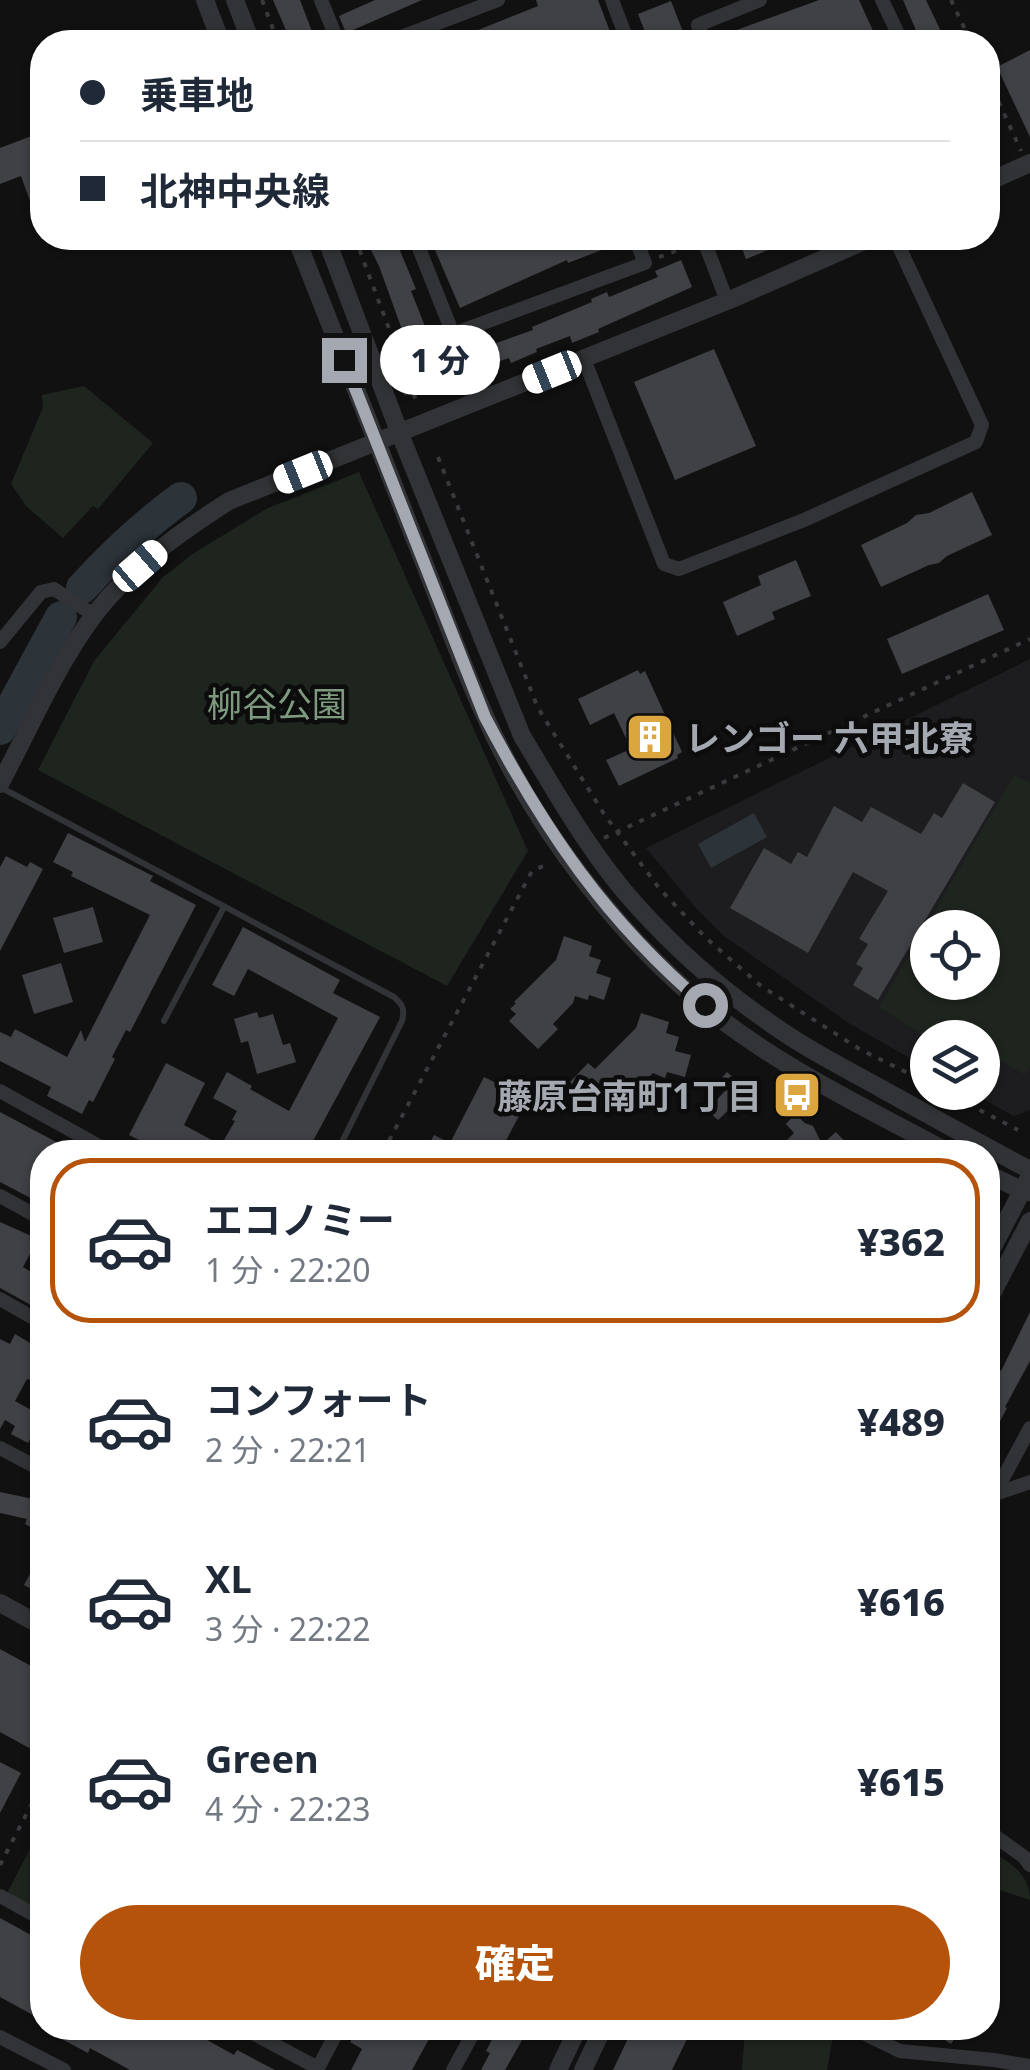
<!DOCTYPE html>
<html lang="ja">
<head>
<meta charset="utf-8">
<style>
  body { margin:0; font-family:"Noto Sans","Noto Sans JP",sans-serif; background:#f2f2f3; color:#1f2937; height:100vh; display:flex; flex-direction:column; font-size:38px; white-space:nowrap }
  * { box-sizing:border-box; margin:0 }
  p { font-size:32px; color:#747a83 }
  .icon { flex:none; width:55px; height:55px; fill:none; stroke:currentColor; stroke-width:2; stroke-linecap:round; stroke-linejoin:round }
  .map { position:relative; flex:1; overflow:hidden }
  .drawer { position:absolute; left:30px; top:1140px; width:970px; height:900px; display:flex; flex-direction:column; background:#fff; border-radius:40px; box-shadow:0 2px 8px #0004 }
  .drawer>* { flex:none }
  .banner { position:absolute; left:30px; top:30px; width:970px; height:220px; border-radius:40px; box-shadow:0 2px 8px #0004; display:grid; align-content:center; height:220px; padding:0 50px; background:#fff }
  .controls { position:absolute; left:910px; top:910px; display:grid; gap:20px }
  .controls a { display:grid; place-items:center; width:90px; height:90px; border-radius:50%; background:#fff; box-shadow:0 2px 8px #0004; font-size:50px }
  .end { position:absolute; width:45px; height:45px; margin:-22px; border:12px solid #a4a8b1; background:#111; box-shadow:0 0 0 5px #111 }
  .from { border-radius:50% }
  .bubble { position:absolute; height:70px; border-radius:35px; background:#fff; box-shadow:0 2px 8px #0004; font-size:32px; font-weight:800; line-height:70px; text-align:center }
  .car { position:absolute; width:30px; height:60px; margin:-30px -15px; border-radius:12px; box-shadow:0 0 8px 2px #0007; background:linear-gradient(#fff 24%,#345 0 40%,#fff 0 76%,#345 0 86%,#fff 0) }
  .banner b { display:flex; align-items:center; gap:35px; height:95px; font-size:38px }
  .banner b+b { border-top:2px solid #e0e1e3 }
  .banner i { width:25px; height:25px; background:#1f2937 }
  ul { padding:18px 0 0; list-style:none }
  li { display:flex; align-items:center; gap:30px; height:165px; margin:0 20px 15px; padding:0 30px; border:5px solid transparent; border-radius:40px }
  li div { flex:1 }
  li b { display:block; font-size:38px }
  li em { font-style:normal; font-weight:800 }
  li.on { border-color:#b45309 }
  li>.icon { width:90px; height:90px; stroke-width:1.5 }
  .action { display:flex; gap:20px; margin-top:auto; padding:20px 50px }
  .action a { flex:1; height:115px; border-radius:60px; background:#b45309; color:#fff; font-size:40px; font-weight:800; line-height:115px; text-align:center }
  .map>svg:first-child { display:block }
  .built { fill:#1d1d1f; fill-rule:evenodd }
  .green { fill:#1e241e; fill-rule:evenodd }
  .water { fill:#2c3339 }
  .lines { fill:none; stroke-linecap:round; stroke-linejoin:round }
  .river { stroke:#2c3339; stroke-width:32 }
  .building { fill:#404145 }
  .path { stroke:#383a3d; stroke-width:4; stroke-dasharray:5 8; stroke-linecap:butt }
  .service { stroke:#323336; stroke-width:6 }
  .minor { stroke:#323336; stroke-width:14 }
  .tertiary { stroke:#323336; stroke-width:18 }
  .route { stroke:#a4a8b1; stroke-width:12 }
  .labels { text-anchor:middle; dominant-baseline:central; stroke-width:9; stroke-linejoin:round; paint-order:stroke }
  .park-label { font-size:35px; fill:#7d9a7e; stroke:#0c0c0d }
  .poi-label { font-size:35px; font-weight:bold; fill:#a4a8b1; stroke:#0c0c0d; text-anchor:start }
</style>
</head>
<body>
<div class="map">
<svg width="1030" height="2070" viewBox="0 0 1030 2070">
  <rect width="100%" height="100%" fill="#111112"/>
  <path class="built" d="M1030,659v451l-16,6 -42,-23 10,-1v-54h-54l-1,30 -77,-44 -126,-88 -28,-28 -50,-60zM928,928h54v54h-54z"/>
  <path class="green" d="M84,386l69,57 -55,66 -5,-3 -30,32 -36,-31 -16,-23 32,-77 -1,-12z
    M359,472l169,379 -81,135 -409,-216 56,-109 69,-84 31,-24 74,-45z
    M1014,775l16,8v282l-5,10 -42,-25 -1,-12 -22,-1 -23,-13 -10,14 -48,-31zM928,928h54v54h-54z
    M42,1826v85l-35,-18z
    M988,1850c21,12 42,23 42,50l-42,-14z
    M745,2028h98l-9,3 -7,39h-85z"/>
  <path class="water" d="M754,813l13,24 -56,31 -13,-24z"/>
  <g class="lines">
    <path class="river" d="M82,588c31,-34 62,-63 99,-90
      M0,729l61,-112"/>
  </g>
  <path class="building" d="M273,0h27l16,42h-25z
    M375,0h47l-76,33 -7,-17z
    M536,0h62l16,42h-166l90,-36z
    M819,0h40l15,33 -16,8 -1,-2 -10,3h-131l-1,-4z
    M903,0h23l20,42h-25z
    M671,1l16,41h-38l-11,-28z
    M1030,50v87l-33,-70z
    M42,132v98l-1,1 -20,-55 -21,8v-36z
    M479,238h145l1,3 -57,22 -1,-3 -107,48 -25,-58 17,-7 2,4z
    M738,238h60l-52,21z
    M396,241l20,48 -5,2 23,58 12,-4 5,14 82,-29 -1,-3 60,-25 -1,-3 16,-7 2,5 49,-20 -3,-6 26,-11 11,27 -94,42 1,3 -27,11 -2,-7 -34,13 1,3 -26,11 -2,-5 -61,21 -3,-6 -24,9 -42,-116 -8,-16z
    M714,349l42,97 -81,34 -41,-98z
    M972,492l20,43 -45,21 -8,7 -10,2 -48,22 -20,-42 46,-22 9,-8 13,-2z
    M796,560l15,36 -39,16 3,7 -38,17 -14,-34 38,-17 -3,-9z
    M988,594l16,36 -102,44 -15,-35z
    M638,670l2,4 5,-3 37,81 -5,3 1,3 -59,28 -13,-26 25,-11 -17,-36 -24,12 -12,-26z
    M963,783l32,19 -117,198 -25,-15 10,-17 -7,-4 12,-20 -9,-5 29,-48 -35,-19 -45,81 -78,-45 34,-60 27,16 7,-12 9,5 27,-51 28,16 9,-15 50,27 13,-21 8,5z
    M68,833l85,43 -3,5 46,24 -66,127 -4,-2 -14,27 3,2 -22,43 -4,-2 -7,14 -35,-18 4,-9 -51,-26v-29l11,5 4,-8 52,28 14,-27 4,12 65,-127 -79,-39 2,-4 -20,-10z
    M6,856l21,11 3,-5 13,7 -43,82v-84z
    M93,907l10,35 -39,11 -11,-35z
    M243,927l97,53 -7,13 47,24 -73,135h-144l-34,-17 37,-72 39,20 -21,42 37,20 14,-24 -3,-1 5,-9 -24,-13 14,-26 25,14 -2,3 39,22 49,-93 -90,-49 -14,27 -22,-11z
    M564,936l28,10 -3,10 12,4 -5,13 15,5 -7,22 -15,-5 -1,5 -13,-4 -2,7 -20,21 5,5 -20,20 -29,-28 7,-7 -6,-5 6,-6 -2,-1 42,-42z
    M61,963l12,39 -39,12 -12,-39z
    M257,1012l2,6 14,-4 10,31 7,-2 6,19 -39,12 -9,-33 -7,2 -7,-24z
    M641,1013l28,9 -3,11 13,4 -4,14 16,4 -6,22 -18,-5 -2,6 -12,-5 -19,19 2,3 -15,15 -10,-10 -12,11 -29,-29 18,-19 7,6 41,-41z
    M727,1072l10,9 8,3 2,9 -29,27 -11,-10 19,-20 -8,-8z
    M484,1077l44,22 -28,53h-75l9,-17 16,8z
    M0,1112l75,40h-33v52l-42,-22z
    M795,1114l10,9 8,3 9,18 14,-12 19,20h-80l19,-19 -8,-9z
    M0,1222l38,17 -15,28 19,11v33l-42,-23z
    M1030,1312v49l-25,46 2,1 -8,15 -2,-2 -9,18v-49l10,-21 3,2z
    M15,1334l27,16v34l-15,-5 -12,22 27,15 -14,27 -17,-9 4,-8 -10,-6 -5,9v-90l10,5z
    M42,1491v42l-17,-9 2,-5 -27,-6v-21l38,8z
    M42,1552v43l-18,-10z
    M0,1649l42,23v83l-42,-23z
    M0,1762l21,11 -21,40z
    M0,1918l42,23v27l-8,16 8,5v31l-42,-23z
    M41,2028h54l13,7 3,-5 12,6 4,-8h63l12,5 -2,3 34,19 3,-5 38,20h-145l-40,-22 -2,5z
    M358,2028h33l13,7 4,-7 21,11 -17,31h-61l11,-21 -12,-7z
    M498,2028h31l-24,42h-24l9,-17 -4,-2z
    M645,2028h24l19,9 -16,33h-59l19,-40 10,4z
    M945,2028h17l-11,16 -12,-8z"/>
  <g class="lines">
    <path class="path" d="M262,0l16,42
      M951,0l20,42
      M988,78l33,73
      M355,238l57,152
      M659,257l30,-11
      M458,347l16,38
      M404,394l8,-4 6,15
      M438,457l100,251 66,106 55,74 47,50 55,48 100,64 67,33
      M604,838l426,-199
      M945,1092l73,38
      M383,1152l149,-281 18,-8
      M0,1865l42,-81"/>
    <path class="service" d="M0,787l394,210c9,8 11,12 8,24l-65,131
      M164,1021l60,-114"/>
    <path class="minor" d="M321,0l17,42
      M612,0l16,42
      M882,0l20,42
      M388,42l110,-42
      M705,42l-7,-17 62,-25
      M415,238l38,96 192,-71 -10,-25
      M703,238l24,63
      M584,359l80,205 15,5 125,-49 172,-78 6,-17 -87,-187
      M0,642l41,-50 13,-3 40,26
      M0,1091l110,61
      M0,1196l42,23
      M0,1299l42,24
      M0,1448l42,22
      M995,1493l35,-65
      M992,1495l38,-13
      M988,1831l36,26 6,8
      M0,1896l42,23
      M243,2028l75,40
      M859,2028l6,6 35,17 94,9 36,6
      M0,2037l64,33
      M317,2070l22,-42
      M453,2070l23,-42"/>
    <path class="tertiary" d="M205,0l16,42
      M235,0l16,42
      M988,182l42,-19
      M296,238c40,100 80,201 119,302 24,59 44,119 70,176 51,115 141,231 241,307 68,51 148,89 222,129
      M326,238l74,196 122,302c35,58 70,121 116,171 39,43 84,83 132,116 35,25 74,45 112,66 49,27 98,55 148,81
      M0,784c30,-56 56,-118 94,-169 37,-48 85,-82 135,-114l503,-202 139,-61
      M988,1174l35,17 7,1
      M988,1256l42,-80
      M988,1301l42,-80
      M0,1603l42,23
      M558,2070l20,-42
      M583,2070l20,-42"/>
  </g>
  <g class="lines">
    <path class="route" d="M344,360l141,357c60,114 121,204 220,288"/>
  </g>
  <defs>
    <g id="building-square" transform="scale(2.5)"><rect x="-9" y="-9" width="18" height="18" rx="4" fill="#dba640" stroke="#0c0c0d"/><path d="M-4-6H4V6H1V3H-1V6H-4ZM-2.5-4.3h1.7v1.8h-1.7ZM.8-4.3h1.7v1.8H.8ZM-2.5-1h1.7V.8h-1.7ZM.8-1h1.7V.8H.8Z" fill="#fff"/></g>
    <g id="bus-square" transform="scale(2.5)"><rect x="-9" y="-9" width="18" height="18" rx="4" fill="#dba640" stroke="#0c0c0d"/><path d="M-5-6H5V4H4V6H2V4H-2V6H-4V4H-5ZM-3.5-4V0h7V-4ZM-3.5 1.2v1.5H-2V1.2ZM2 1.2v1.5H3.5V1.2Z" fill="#fff"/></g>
  </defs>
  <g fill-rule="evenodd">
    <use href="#building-square" x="650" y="737"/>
    <use href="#bus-square" x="797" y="1095"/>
  </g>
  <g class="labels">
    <g class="park-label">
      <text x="277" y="703">柳谷公園</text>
    </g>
    <g class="poi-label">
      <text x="685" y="737">レンゴー 六甲北寮</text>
      <text x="762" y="1095" text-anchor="end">藤原台南町1丁目</text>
    </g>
  </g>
</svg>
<div class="controls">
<a><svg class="icon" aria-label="locate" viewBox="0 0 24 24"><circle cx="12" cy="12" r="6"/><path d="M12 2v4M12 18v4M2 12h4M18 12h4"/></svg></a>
<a><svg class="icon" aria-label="layers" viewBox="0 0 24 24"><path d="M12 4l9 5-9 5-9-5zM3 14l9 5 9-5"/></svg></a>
</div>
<i class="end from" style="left:705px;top:1005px"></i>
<i class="end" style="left:344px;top:360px"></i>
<div class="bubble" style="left:380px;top:325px;width:120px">1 分</div>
<i class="car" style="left:552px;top:372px;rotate:248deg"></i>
<i class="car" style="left:303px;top:472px;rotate:248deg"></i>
<i class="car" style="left:140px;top:566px;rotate:49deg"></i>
<div class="banner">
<b><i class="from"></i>乗車地</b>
<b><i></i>北神中央線</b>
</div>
<section class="drawer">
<ul>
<li class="on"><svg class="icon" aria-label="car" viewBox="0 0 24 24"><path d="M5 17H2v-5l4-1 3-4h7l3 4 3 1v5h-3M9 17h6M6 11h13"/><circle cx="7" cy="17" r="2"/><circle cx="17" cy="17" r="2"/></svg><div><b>エコノミー</b><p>1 分 · 22:20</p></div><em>¥362</em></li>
<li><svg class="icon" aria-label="car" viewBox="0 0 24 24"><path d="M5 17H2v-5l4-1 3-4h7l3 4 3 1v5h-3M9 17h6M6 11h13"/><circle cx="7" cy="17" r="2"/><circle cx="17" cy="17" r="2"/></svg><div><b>コンフォート</b><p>2 分 · 22:21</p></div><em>¥489</em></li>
<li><svg class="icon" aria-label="car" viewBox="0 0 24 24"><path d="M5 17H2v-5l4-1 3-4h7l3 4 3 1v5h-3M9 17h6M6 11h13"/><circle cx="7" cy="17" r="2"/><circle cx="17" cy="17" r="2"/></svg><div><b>XL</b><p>3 分 · 22:22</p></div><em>¥616</em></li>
<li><svg class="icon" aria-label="car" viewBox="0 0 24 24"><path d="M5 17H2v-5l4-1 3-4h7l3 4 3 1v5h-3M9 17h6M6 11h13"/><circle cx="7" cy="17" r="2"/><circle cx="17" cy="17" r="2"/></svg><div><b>Green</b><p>4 分 · 22:23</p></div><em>¥615</em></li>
</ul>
<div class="action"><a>確定</a></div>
</section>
</div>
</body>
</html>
